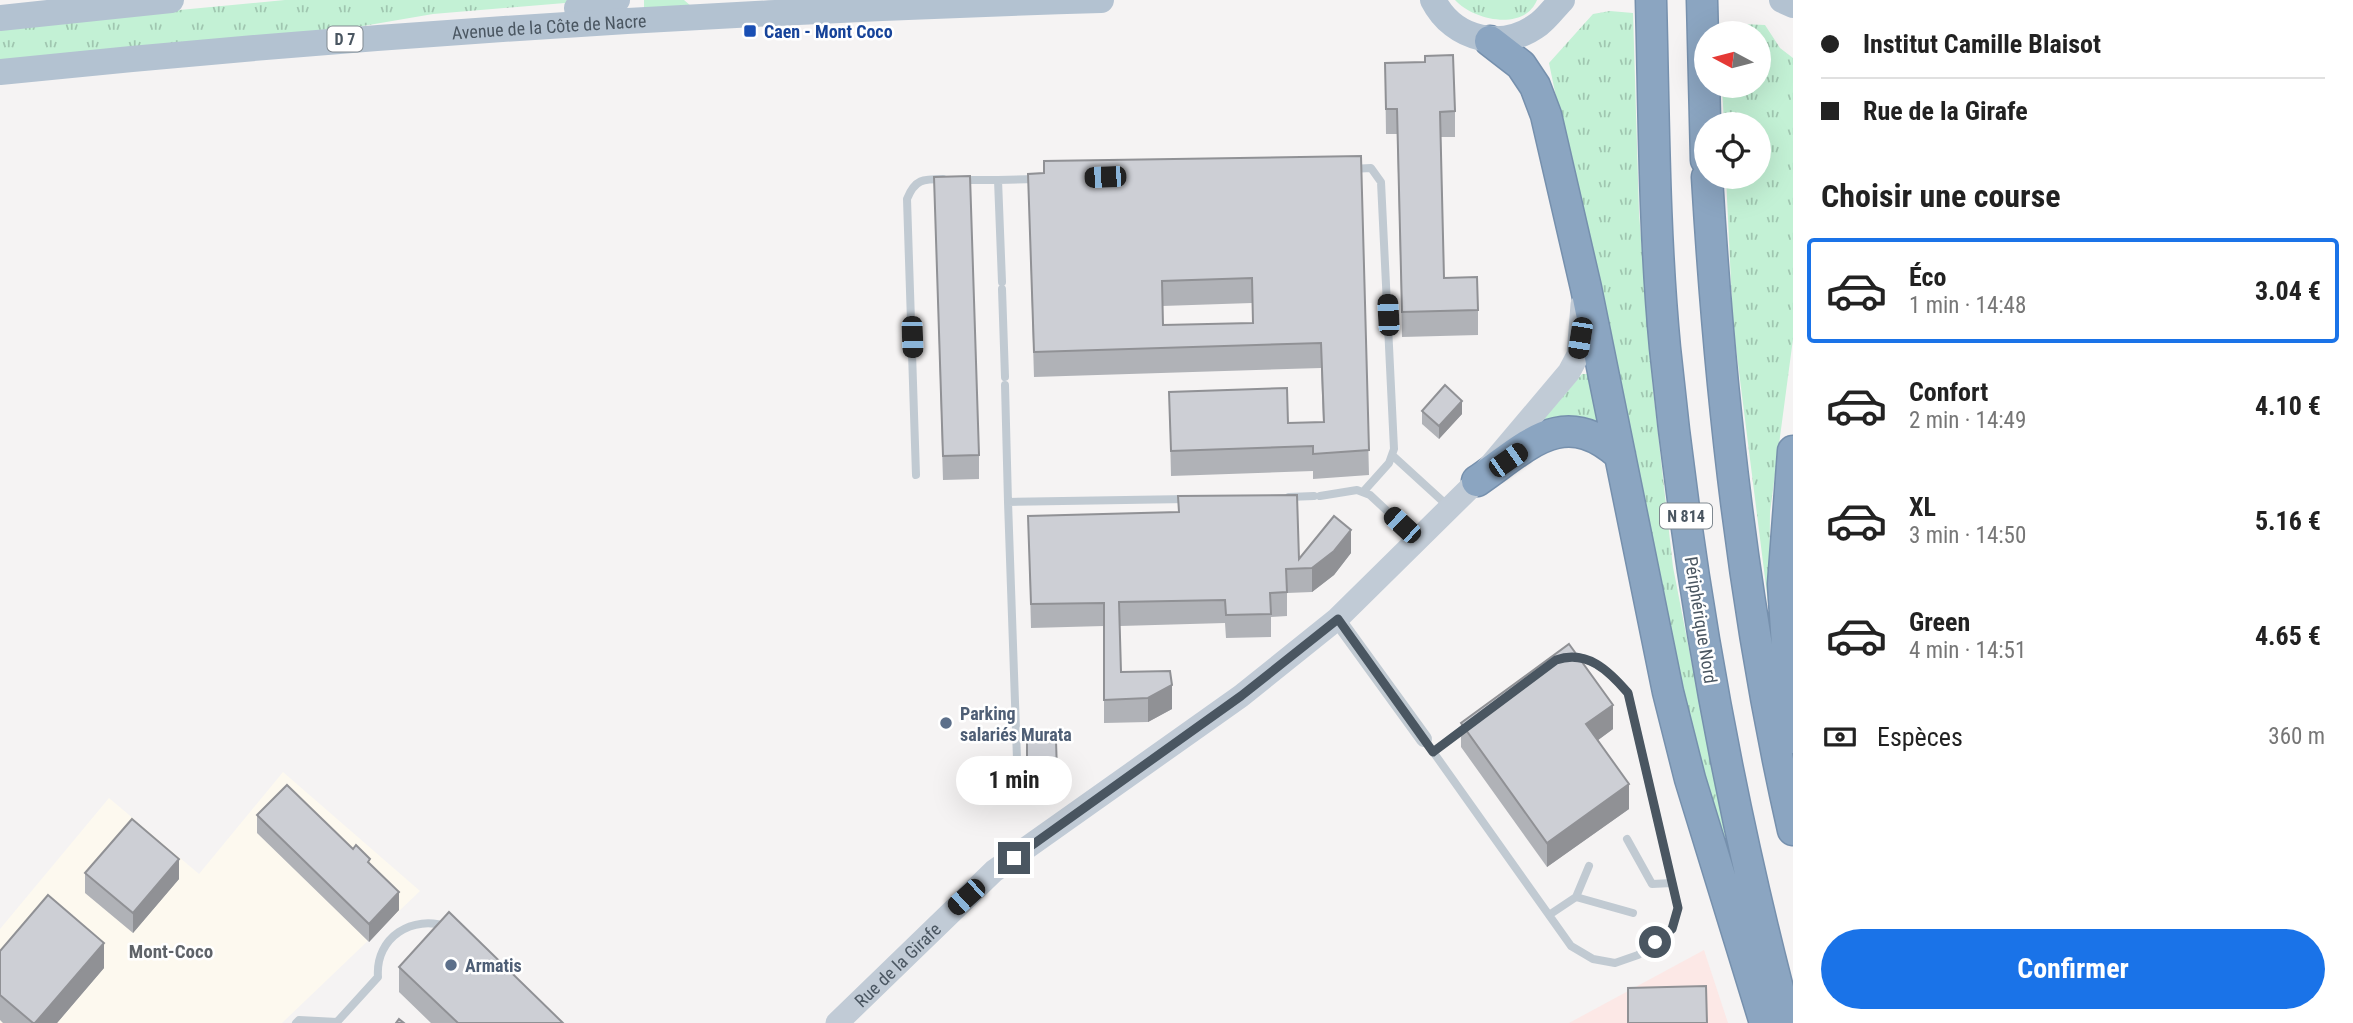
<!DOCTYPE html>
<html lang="fr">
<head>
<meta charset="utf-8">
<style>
  body { margin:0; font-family:"Roboto Condensed",sans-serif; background:#f6f6f6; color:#222; height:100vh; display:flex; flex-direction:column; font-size:26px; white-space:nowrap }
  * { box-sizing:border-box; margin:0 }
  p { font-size:23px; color:#767676 }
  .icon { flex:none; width:38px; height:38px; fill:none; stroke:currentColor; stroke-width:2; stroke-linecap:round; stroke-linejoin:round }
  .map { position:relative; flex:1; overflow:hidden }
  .details { display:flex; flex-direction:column; background:#fff; width:560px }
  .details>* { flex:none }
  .guide { display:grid; align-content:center; height:154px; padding:0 28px; background:#fff }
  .needle { width:46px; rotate:277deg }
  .controls { position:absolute; left:1694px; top:21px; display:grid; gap:14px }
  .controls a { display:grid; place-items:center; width:77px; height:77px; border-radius:50%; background:#fff; box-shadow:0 7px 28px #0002; font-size:35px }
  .end { position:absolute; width:32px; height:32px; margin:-16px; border:9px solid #4a5661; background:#fff; box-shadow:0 0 0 4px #fff }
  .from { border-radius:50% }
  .bubble { position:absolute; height:49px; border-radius:24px; background:#fff; box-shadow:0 7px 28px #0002; font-size:23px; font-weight:700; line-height:49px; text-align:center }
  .car { position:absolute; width:21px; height:42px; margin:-21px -10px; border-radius:9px; box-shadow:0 0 5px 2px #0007; background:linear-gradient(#222 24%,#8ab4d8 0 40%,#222 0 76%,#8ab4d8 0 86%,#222 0) }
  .guide b { display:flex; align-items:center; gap:24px; height:66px; font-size:26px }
  .guide b+b { border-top:2px solid #e0e0e0 }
  .guide i { width:18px; height:18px; background:#222 }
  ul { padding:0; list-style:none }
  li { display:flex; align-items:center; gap:21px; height:105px; margin:0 14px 10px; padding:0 14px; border:4px solid transparent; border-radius:7px }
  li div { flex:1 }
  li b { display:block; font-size:26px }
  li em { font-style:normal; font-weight:700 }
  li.active { border-color:#1a73e8 }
  li>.icon { width:63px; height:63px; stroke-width:1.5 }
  h2 { padding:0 28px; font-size:32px; line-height:84px }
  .pay { display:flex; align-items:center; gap:18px; height:77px; padding:0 28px; font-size:26px }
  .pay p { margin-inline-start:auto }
  .cta { display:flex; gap:14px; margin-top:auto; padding:14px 28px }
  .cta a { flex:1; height:80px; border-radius:42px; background:#1a73e8; color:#fff; font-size:28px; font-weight:700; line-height:80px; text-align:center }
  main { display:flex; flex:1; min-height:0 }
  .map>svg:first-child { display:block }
  .commercial { fill:#fdf9ef }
  .medical { fill:#fce8e6 }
  .grass { fill:url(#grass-tufts) }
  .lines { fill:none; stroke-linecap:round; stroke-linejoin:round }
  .highway-casing { stroke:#7690ad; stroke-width:33 }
  .lane { stroke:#c1cad2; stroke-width:8 }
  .street { stroke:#c1cad2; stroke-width:16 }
  .secondary { stroke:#c1cbd6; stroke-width:23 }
  .primary { stroke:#b3c2d1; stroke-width:26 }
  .highway { stroke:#8ba5c1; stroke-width:30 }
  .wall { fill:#b0b2b7; fill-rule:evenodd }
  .shaded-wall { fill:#909195 }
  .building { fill:#cdcfd5; stroke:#909195; stroke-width:2; fill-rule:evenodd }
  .route { stroke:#4a5661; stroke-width:9 }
  .transit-dot { fill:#1a4fb4; stroke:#fff; stroke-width:2.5 }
  .service-dot { fill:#5c6f8a; stroke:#fff; stroke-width:2.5 }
  .labels { text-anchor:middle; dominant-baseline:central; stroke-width:5; stroke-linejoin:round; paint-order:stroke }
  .shield { fill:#fff; stroke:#808990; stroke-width:2 }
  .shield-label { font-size:16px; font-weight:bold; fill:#4a5661 }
  .street-label { font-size:18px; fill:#4a5661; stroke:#fff }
  .transit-label { font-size:18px; font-weight:bold; fill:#164399; stroke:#fff; text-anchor:start }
  .service-label { font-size:18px; font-weight:bold; fill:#4e5e75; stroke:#fff; text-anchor:start }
  .neighbourhood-label { font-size:19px; font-weight:bold; fill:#5f6368; stroke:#fff }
</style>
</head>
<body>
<main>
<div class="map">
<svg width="1793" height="1023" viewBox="0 0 1793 1023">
  <defs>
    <pattern id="grass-tufts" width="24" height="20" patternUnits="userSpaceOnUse" patternTransform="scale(1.75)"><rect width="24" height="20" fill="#c3f1d5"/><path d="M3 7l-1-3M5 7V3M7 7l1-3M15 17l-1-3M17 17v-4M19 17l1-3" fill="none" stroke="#a0c6b0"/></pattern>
  </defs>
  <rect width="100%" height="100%" fill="#f5f3f3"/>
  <path class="commercial" d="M283,772l137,119 -138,132h-282v-94l109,-131 90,76z"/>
  <path class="medical" d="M1704,950l24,73h-159z"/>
  <path class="grass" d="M285,0h316l-168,14 -70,12 -363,36v-35z
    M644,0h40l7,6 -47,4z
    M1455,0h82c-13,32 -64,20 -82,0z
    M1610,11l23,2 6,200 14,176 20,178 55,283h-5l-58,-226 -116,-561 44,-49z
    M1720,23l45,2 15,23 13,10v281l-23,173 -1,98 -36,-286 -7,-147h33v-53h-35l-2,-38h37v-53h-38z
    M1582,374h5l4,6 10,47 -67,3z"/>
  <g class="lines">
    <g class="highway-casing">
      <path id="highway" d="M1651,0c3,116 3,233 14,348 23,228 63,454 122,675
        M1702,0l4,160
        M1490,41l31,24 14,21 11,29 40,173 82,404 22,87 75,244
        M1707,177c13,220 37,438 86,653
        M1793,451l-10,133 10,154
        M1477,481c50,-34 86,-77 143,-26"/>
    </g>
    <path class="lane" d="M1351,169l20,-1 10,14 13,267 -5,14 -26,29
      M959,180h39
      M1002,282l-4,-102 39,-1
      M1002,289l3,88
      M1005,385l3,117
      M1392,455l57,52
      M916,475l-9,-276c8,-20 16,-20 36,-20
      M1320,496l37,-6 13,5 46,43
      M1289,497l25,-1
      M1424,739l147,207 22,13 22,4 23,-8 34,-26 6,-21 -50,-215c-17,-20 -32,-34 -59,-38
      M1433,752l34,-26
      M1017,759l-9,-257 180,-3
      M1627,839l25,45 20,-1
      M1589,866l-13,31 57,16
      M1549,915l27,-18
      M296,1023l3,-3 38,2 41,-45c-3,-40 35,-63 70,-50"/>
    <path class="street" d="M1337,619l87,120"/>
    <path class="secondary" id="s1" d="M837,1023l157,-152 247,-175 96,-77 140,-138 92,-109 9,-17 4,-50"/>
    <g class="primary">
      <path d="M1433,0c21,41 70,51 106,24 9,-7 15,-16 23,-24"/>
      <path d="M1782,0l11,5"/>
      <path d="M577,8l25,-2 15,-6"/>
      <path d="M0,18l171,-18"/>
      <path id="s2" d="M0,72c367,-38 733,-61 1101,-72"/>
    </g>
    <use href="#highway" class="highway"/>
  </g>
  <path class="wall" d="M1385,63l70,48v26h-14l3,141 34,32v25l-76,2 -5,-203h-11z
    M1361,156l8,319 -56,4v-8l-142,5 -2,-84 119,31 35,-1 -2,-54 -287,9 -6,-203zM1252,303v20l-89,2 -1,-19z
    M934,177l45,278v24l-36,1z
    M1422,411l40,3 -23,25 -17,-15z
    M1028,516l271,43 52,-6 -17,22 -22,17 -25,1v23l-16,1v20l-45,1 -1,-15 -105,3 1,46 51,37 -24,13 -44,1v-97l-73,2z
    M1461,723l152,6 -15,11 31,69 -82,58 -86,-120z
    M1027,741h29l1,43 -30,1z
    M257,815l113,50 29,45 -30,32 -112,-109z
    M85,873l94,6 -46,54 -48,-40z
    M0,951l104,17 -47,55h-54l-3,-3z
    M399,967l164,56h-132l-32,-31z"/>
  <path class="shaded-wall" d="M1462,401v13l-23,25v-13z
    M1351,530v23l-17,22 -22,17v-24z
    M1172,685v24l-24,13v-24z
    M1613,705v24l-27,20v-25z
    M1629,784v25l-82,58v-24z
    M179,859v20l-46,54v-20z
    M399,892v18l-30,32v-18z
    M104,943v25l-47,55h-22z"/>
  <path class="building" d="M1453,55l2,56 -15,1 4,166 33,-1 1,33 -76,2 -5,-203h-11l-1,-46 40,-1v-6z
    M1361,156l8,294 -56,4v-8l-142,5 -2,-59 118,-4 1,35 36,-1 -3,-79 -287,9 -6,-178 16,-1v-12zM1252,278l1,45 -90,2 -1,-44z
    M970,176l9,279 -36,1 -9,-279z
    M1445,385l17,16 -23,25 -17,-15z
    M1297,495l2,64 35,-43 17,14 -17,21 -22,17 -26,1 1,23 -17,1 1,21 -45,1 -1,-15 -106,2 2,70 49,-1 2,14 -24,13 -44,2v-97l-73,1 -3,-88 151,-4 -1,-16z
    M1569,644l44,61 -27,19 43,60 -82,59 -86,-120z
    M1027,741h29l1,30 -30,1z
    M287,785l66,64 3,-4 14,14 -2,3 31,30 -30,32 -112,-109z
    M132,819l47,40 -46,54 -48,-40z
    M48,895l56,48 -69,80h-2l-33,-28v-44z
    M449,912l114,111h-105l-59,-56z
    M1706,986l1,37h-79v-35z
    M399,1019l5,4h-8z"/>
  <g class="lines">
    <path class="route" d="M1014,858l227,-162 97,-77 95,133 123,-92c31,-11 53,11 72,33l50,215 -6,21 -17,13"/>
  </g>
  <rect class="transit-dot" x="743" y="24" width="14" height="14" rx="3.5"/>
  <g class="service-dot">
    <circle cx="946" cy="723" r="7"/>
    <circle cx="451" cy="965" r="7"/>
  </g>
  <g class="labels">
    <g class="shield">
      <rect x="327.5" y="26.5" width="35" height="25" rx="5"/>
      <rect x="1660" y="503.5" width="52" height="25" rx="5"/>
    </g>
    <g class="shield-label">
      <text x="345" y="39">D 7</text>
      <text x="1686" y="516">N 814</text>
    </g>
    <g class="street-label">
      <text stroke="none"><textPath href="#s2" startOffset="551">Avenue de la Côte de Nacre</textPath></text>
      <text transform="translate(1701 620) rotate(81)">Périphérique Nord</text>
      <text stroke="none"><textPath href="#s1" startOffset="84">Rue de la Girafe</textPath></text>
    </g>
    <g class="transit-label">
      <text x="764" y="31">Caen - Mont Coco</text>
    </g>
    <g class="service-label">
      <text x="960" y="713">Parking<tspan x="960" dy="21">salariés Murata</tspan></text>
      <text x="465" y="965">Armatis</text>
    </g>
    <g class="neighbourhood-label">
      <text x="171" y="951">Mont-Coco</text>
    </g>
  </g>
</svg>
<div class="controls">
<a><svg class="needle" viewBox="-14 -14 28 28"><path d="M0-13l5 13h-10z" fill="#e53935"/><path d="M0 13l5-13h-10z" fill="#767676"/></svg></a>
<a><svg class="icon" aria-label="locate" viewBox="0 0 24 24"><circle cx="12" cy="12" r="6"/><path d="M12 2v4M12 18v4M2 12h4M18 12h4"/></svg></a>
</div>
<i class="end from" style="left:1655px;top:942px"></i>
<i class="end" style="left:1014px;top:858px"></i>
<div class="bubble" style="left:956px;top:756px;width:116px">1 min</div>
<i class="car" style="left:1105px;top:177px;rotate:268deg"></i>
<i class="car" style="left:1388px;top:315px;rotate:357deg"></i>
<i class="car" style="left:912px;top:337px;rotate:178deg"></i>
<i class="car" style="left:1580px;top:338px;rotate:189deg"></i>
<i class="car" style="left:1508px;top:460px;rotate:55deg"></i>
<i class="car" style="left:1402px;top:525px;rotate:313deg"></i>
<i class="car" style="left:966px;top:897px;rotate:228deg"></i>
</div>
<section class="details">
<div class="guide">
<b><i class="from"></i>Institut Camille Blaisot</b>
<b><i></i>Rue de la Girafe</b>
</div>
<h2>Choisir une course</h2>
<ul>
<li class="active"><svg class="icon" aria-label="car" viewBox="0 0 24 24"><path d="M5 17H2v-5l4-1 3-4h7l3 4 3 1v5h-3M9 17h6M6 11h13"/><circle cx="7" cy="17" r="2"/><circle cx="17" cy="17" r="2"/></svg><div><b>Éco</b><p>1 min · 14:48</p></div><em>3.04 €</em></li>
<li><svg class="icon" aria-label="car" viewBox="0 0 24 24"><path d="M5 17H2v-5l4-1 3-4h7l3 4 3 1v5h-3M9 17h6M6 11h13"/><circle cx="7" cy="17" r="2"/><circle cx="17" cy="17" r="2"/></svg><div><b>Confort</b><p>2 min · 14:49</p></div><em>4.10 €</em></li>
<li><svg class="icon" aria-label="car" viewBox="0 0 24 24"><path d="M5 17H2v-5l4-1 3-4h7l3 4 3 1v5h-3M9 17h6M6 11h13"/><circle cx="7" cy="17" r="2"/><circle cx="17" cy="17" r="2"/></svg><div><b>XL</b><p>3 min · 14:50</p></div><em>5.16 €</em></li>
<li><svg class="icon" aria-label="car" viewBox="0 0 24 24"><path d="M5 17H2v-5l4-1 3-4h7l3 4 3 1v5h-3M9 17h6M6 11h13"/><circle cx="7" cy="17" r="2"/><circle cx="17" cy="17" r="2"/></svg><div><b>Green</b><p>4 min · 14:51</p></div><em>4.65 €</em></li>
</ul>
<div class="pay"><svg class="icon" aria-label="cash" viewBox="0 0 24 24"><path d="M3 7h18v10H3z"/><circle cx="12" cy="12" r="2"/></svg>Espèces<p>360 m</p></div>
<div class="cta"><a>Confirmer</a></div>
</section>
</main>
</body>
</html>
